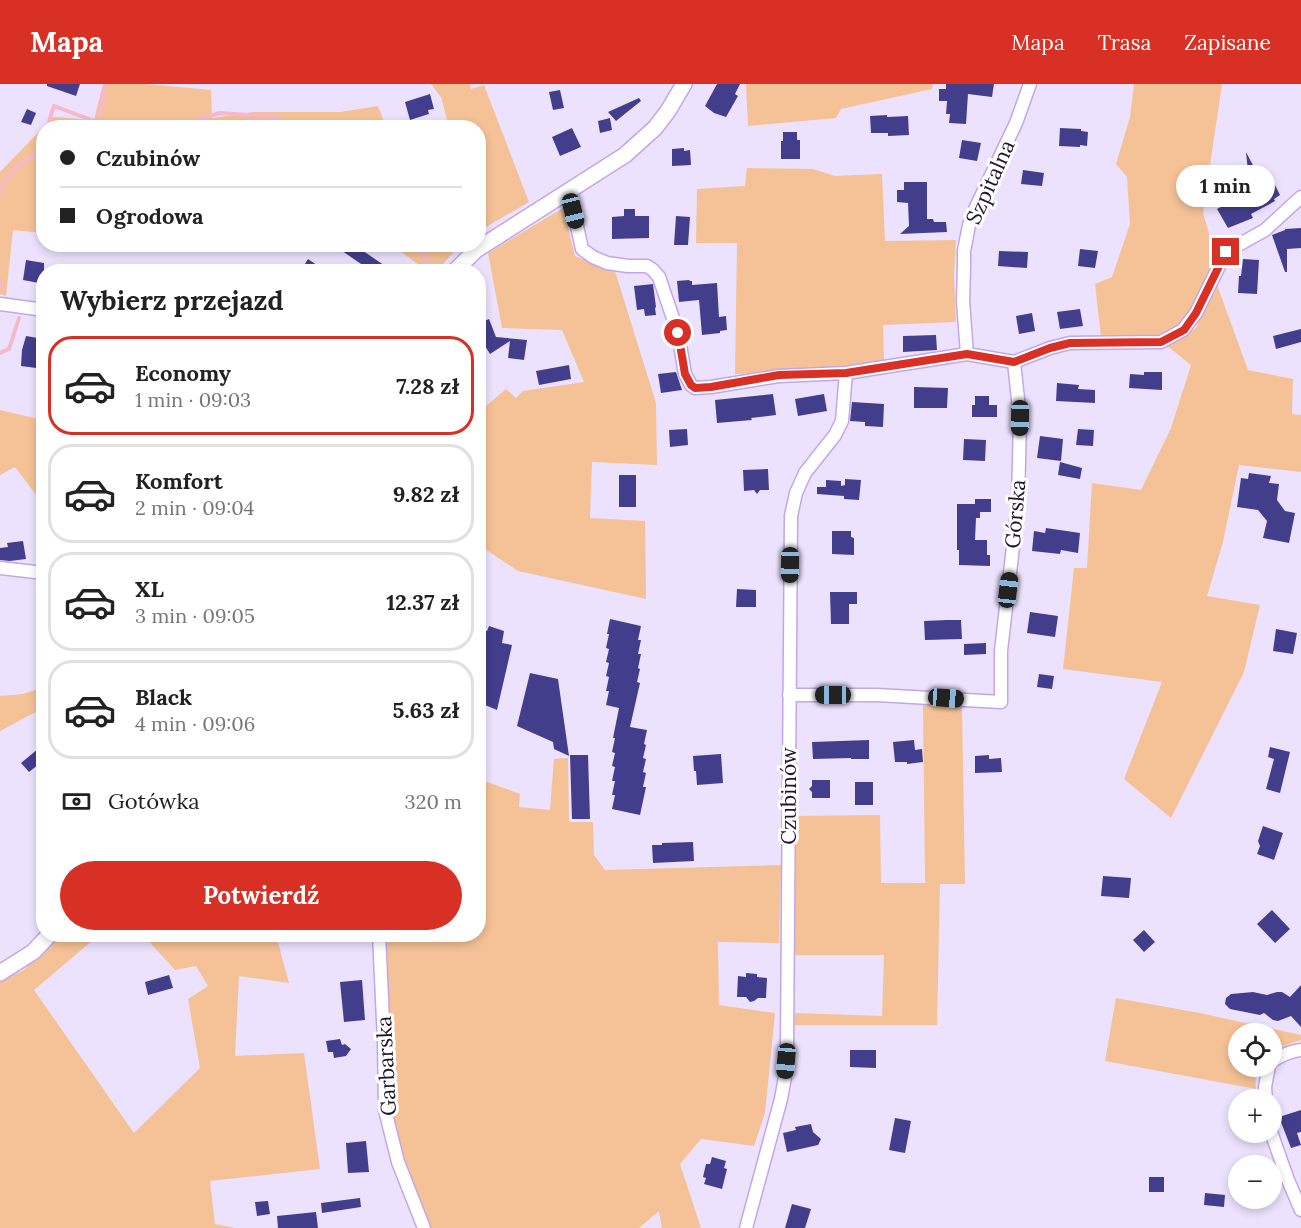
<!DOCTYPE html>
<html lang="pl">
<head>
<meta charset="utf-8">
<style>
  body { margin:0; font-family:Lora,serif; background:#f6f6f6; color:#222; height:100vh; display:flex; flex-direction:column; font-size:22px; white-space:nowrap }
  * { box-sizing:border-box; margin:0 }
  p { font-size:20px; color:#767676 }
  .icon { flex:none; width:33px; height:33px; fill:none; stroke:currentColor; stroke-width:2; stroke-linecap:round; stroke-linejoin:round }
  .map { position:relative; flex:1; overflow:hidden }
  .details { position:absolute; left:36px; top:180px; width:450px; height:678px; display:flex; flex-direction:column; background:#fff; border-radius:24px; box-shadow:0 3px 9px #0003 }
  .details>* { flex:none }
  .guide { position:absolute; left:36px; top:36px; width:450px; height:132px; border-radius:24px; box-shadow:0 3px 9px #0003; display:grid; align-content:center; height:132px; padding:0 24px; background:#fff }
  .controls { position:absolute; left:1228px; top:939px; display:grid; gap:12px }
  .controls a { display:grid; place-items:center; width:54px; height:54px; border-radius:50%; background:#fff; box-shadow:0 3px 9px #0003; font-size:30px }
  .end { position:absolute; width:27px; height:27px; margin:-14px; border:8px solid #d93025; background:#fff; box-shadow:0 0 0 3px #fff }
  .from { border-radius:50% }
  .bubble { position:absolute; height:42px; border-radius:21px; background:#fff; box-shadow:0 3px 9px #0003; font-size:20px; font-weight:700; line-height:42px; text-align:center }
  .car { position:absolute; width:18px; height:36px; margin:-18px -9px; border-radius:8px; box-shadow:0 0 4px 2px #0007; background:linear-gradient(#222 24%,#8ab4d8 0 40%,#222 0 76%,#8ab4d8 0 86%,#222 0) }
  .guide b { display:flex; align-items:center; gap:21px; height:57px; font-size:22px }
  .guide b+b { border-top:2px solid #e0e0e0 }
  .guide i { width:15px; height:15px; background:#222 }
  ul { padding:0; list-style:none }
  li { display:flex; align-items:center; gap:18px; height:99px; margin:0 12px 9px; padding:0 12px; border:3px solid #e0e0e0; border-radius:24px }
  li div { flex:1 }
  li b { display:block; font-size:22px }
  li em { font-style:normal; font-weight:700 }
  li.selected { border-color:#d93025 }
  li>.icon { width:54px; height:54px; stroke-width:1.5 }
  h2 { padding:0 24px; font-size:27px; line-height:72px }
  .pay { display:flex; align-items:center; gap:15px; height:66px; padding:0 24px; font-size:22px }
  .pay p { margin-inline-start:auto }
  .button { display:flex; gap:12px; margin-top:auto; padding:12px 24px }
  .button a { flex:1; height:69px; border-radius:36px; background:#d93025; color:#fff; font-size:24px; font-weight:700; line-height:69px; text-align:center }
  header { display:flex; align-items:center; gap:36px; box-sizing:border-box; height:84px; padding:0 30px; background:#d93025; color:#fff }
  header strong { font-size:28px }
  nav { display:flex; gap:33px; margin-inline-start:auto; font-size:21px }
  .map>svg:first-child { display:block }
  .green { fill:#f5c297 }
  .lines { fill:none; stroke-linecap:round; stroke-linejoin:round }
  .stream { stroke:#f7b9c9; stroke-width:4 }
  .building { fill:#433e8c }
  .minor-casing { stroke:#c1a7ea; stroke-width:15 }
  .tertiary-casing { stroke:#c1a7ea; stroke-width:18 }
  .minor { stroke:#fff; stroke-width:12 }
  .tertiary { stroke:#fff; stroke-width:15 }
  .route { stroke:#d93025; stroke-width:8 }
  .labels { text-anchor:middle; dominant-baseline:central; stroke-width:6; stroke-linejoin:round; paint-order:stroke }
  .street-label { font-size:21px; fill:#1f152e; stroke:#fff }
</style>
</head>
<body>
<header>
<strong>Mapa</strong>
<nav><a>Mapa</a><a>Trasa</a><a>Zapisane</a></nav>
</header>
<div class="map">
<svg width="1301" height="1144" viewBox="0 0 1301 1144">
  <rect width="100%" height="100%" fill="#ece2fe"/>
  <path class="green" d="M103,0h44l64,6 1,28 41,-6h87l38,-6 8,21 -342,1 -1,105 -30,-3 -7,66 -6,-2v-122l53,-55 41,3z
    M431,0h39l1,5 13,-4 45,117 -50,29 -1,-103 -29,-1 -8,-30z
    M746,0h187l-1,5 -91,20 -5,9 -88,8z
    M1134,0h88l-19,129 12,40 -14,37 -17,35 -25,10 -58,2 -6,-53 17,-7 18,-53 -3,-47 -11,-13 14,-47z
    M747,84l66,1 22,7 47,-2 3,67 71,-1 -2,36 2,46 -73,3 1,38 -34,6 -115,5 2,-131h-41l1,-54 48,-3z
    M563,124l12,48 40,15 41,132 1,62 -65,-3 -2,56 55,3 1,78 -128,-28 -39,-26v-133l27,-23 10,9 7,-7 61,-9 -22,-52 -60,-2 -14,-75z
    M392,161h68l-24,27 -9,-1z
    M1216,198l32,88 45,9 -1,35 9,1v57l-62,-7 -16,77 -16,54 53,9 -16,67 -73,146 -47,-39 38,-97 -99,-13 11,-101h13l5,-85 49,7 30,-62 20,-63 -25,-20 30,-17z
    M0,326l43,10v84l-28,-37 -15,8z
    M43,599v25l-43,23v-35l23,-2 18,-6z
    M923,621l39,1 3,178h-25l-3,141h-143l1,-12 87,3 2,-61h-91l1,-139 86,-1 1,68h44z
    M568,674l1,64h24l1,33 11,15 176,-5 -2,78 -61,-1 1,63 56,8 -10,100 -11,33 -53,-7 -21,25 21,64h-39l-3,-17 -20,17h-208l-39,-97 -2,-19 -7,-177 95,-1 1,-70 6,-2 -6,-12v-71l41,15 -1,13 31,3 4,-51z
    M55,851h44l-65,55 100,143 66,-65 -12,-69 20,-13 -12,-20 -21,4 -32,-35h133l13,48 -50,-7 -4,80 69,-3 16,116 -110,12 5,43 21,4h-236v-247l24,-11z
    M1116,914l84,15 101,22v5l-29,10v-16h-33v32l16,1 1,22 -151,-28z"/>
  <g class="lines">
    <path class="stream" d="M99,40l6,-40
      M48,44l3,-14 3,-8 43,16 8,6
      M168,44l52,-15 57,4 15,11
      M0,107l12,-21 28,-19 4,-7
      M415,160l19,25
      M0,198l2,5
      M0,269l9,-4 10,-31"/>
  </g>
  <path class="building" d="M47,0h33l-4,12 -29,-10z
    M717,0h23l-5,10 3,2 -12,21 -12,-4 -9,-7z
    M946,0h48l-2,13 -24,-3 -2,30 -17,-1 1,-9h-4l1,-13h-8v-12h7z
    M560,6l4,18 -11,2 -4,-18z
    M430,10l4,15 -6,1 1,4 -19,6 -5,-18z
    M639,14l2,3 -25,20 -8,-9z
    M27,25l9,4 -5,12 -10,-3z
    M887,31v2l21,-1 1,19 -21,1v-3h-17l-1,-17z
    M610,34l2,12 -12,3 -2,-12z
    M572,44l9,19 -21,9 -8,-19z
    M1060,44l21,1v2l7,1 -1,14 -7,-1v2l-21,-1z
    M783,48h14v8h3v19h-19v-18h2z
    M962,56l19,3 -4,18 -18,-3z
    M684,64v3l6,-1 1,15 -19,1v-17z
    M1246,68l19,36 9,-5 6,12 -6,4 1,2 -24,13 2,4 -25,10 -11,-19 33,-18z
    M1023,86l21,3 -2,13 -21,-2z
    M904,98h23v37h6l1,3h12l1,10 -47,2 9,-8 -1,-23 -11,-1v-12h7z
    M624,125h11v7h14v22l-37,1v-22l12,-1z
    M676,132l14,1 -2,28h-14z
    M1301,144v20l-14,1v23h-2l-13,-37 13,-5v-1z
    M332,160h21l41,28h-33l3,-6z
    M1080,165l18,2 -3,17 -17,-2z
    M999,167l29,1 -1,16 -29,-2z
    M308,175l19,13h-27z
    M1243,175l16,1 -2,34 -19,-1 1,-17h2z
    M26,176l18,3v21l-21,-4z
    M689,196l1,1h2v4l25,-2 2,34 7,-1 1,14 -7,1v2l-18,2 -3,-35 -20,2 -2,-21z
    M653,200l3,23 -1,1 1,7 -11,1 -1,-7 -7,1 -3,-24z
    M1080,225l3,17 -23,3 -3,-17z
    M1032,229l3,18 -16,3 -3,-18z
    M489,235l7,18 31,3 -3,20 -16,-2 2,-17 -20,13 -8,-13 3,-1 -6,-17z
    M1301,245v13l-25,7 -3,-13z
    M936,251l1,15 -34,2v-16z
    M26,252l18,3v30l-23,-3 1,-16z
    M569,281l2,14 -32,6 -3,-14z
    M676,288l6,18 -21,3 -3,-19z
    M1144,288h18v18l-33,-2 1,-14 14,1z
    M1057,299l22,2 -1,4 17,1v13l-39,-2z
    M914,303l34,1 -1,20h-33z
    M773,310l3,21 -25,3 1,2 -35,3 -2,-23z
    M824,310l3,17 -29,5 -3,-17z
    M975,312h14v9h8v12h-25v-12h3z
    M852,318l32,2 -1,23 -18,-1v-4l-15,-1z
    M687,345l1,16 -18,2 -1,-17z
    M1078,345l16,1 -1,16 -17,-1z
    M1040,352l23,3 -2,22 -24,-3z
    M964,355l22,1 -1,21 -22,-1z
    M1060,378l22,6 -2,11 -22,-4z
    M768,385l1,21h-9l-3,4 -3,-4 -10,1 -1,-21z
    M1249,389l22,3 -2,7 10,1 -2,16 8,11 10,2 -6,30 -26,-5 4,-17 -9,-11 -21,-3 4,-29 7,1z
    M619,391h17v32h-17z
    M845,395l16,1 -2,20 -15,-1v-3l-27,-2v-7h9v-7l15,1v5l4,-1z
    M975,415h16v13h-11v6h-4l-1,22h12v15h3v11l-31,-1v-15h-2v-46h18z
    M1046,444l34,5 -2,20 -17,-3 -1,4 -28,-3 2,-20 11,2z
    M832,447h19v6l3,1v17l-22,-1z
    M23,457l3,18 -16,2 -10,-1v-12l8,-1 -1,-4z
    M737,505l19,1v17h-20z
    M830,508h27v12h-8v20h-18z
    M1030,528l28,4 -3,21 -28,-4z
    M610,535l31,7 -3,14h3l-3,14h3l-3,14 2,1 -3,13 3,1 -10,44 17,3 -3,14 2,1 -3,13 3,1 -3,13 3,1 -3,14h3l-6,28 -28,-6 3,-14h-3l3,-14h-3l3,-14 -3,-1 3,-13 -3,-1 3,-14h-2l6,-30 -13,-3 3,-14h-3l3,-14 -3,-1 3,-13 -3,-1 3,-13 -3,-1 3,-14h-2z
    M947,536h14l1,19 -37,1 -1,-19z
    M489,542l15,5 -2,12 10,2 -15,65 -19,-8v-59l4,2 4,-14h1z
    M1276,545l21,4 -4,21 -20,-3z
    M986,559v11l-22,1v-11z
    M530,589l28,6 11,77 -15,-7 -1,-7 -36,-16z
    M1039,590l15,2 -2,13 -15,-2z
    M869,656v19h-18v-1l-38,1 -1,-17z
    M914,656l1,10 7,-1 1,13 -16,2v-2h-12l-2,-20z
    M44,660v16l-15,12 -8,-9z
    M1270,663l20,5 -10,41 -14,-4 8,-30 -6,-2z
    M721,670l2,29 -26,2 -1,-14h-2l-1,-15z
    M570,671h18l2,64h-18z
    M989,671v4l12,-1 1,14 -27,1v-17z
    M812,696h18v18h-18v-6l-3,-3 3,-3z
    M855,698h18v23h-18z
    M1263,742l20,7 -9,27 -17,-6 3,-8 -2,-5z
    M693,758l1,19 -41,2 -1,-18h10v-2z
    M1103,792l28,2 -2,20 -28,-2z
    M1272,826l18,19 -15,14 -18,-19z
    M1144,846l11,12 -11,10 -11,-12z
    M746,889l11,1v3l10,1 -1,20h-8l-4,3 -4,1 -4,-5h-9l1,-21 8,1z
    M169,891l4,13 -25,7 -3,-13z
    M362,896l3,40 -21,2 -4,-40z
    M1301,901v42l-10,-11 -13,5 -5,-1 -9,-7 -4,2 -30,-6 -5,-5 1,-6 5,-4 22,-2 14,3 10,-3h5l8,5z
    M340,955l2,6 3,-1 6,5 -5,7 -12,2 -1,-6h-5l-2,-11z
    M850,966h26v18l-26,-1z
    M1301,1026v22l-4,1 4,12 -10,3 -12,-31z
    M895,1034l16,3 -6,32 -16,-3z
    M811,1040l2,8 8,7 -3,6 -31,7 -4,-19 13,-3 -1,-3z
    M366,1057l3,31 -21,1 -2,-30z
    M712,1073l14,4 -2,7 3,1 -5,20 -18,-5 2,-6 -3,-1 3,-13h4z
    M1149,1093h15v15h-15z
    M1205,1109l20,2 -1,12 -20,-2z
    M360,1114l1,9 -39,6 -1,-10z
    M268,1117l2,13 -13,2 -2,-14z
    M792,1120l19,5 -6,19h-20z
    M316,1128l2,16h-40l-1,-12z"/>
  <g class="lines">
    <g class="minor-casing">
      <path id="minor" d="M569,106l13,59 11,8 14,6 21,3h19l6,4 6,7 19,56 7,41 6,11 4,3 16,-1 68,-11 67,-3 121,-19 47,8 36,-14 20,-5 91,-1 22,-12 13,-17 30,-61 39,-22 36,-33
        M0,220l44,6
        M967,270l-4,-53 1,-36v-14l5,-26 7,-18 40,-84 14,-39
        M0,484l44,5
        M789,611h88l124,7v-51l17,-148 2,-85 -6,-56
        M379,850l5,108 1,68 13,52 26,66
        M1272,977c10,-6 18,-10 29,-11
        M1266,1016l-1,-13 4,-21
        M1271,1048l17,48 13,30
        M746,1144l35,-129 4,-22 2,-32 4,-529 5,-23 9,-20 30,-38 7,-14 4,-48"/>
    </g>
    <g class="tertiary-casing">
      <path id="tertiary" d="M454,188l22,-22 149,-95 30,-27 13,-17 16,-27
        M0,889l33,-21 17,-18"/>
    </g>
    <use href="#minor" class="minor"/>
    <use href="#tertiary" class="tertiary"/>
  </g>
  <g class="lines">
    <path class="route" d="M678,249l7,41 6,11 4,3 16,-1 68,-12 67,-2 121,-19 47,8 36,-14 20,-5 91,-1 23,-12 12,-17 30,-61"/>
  </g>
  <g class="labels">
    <g class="street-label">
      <text transform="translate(990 98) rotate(-66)">Szpitalna</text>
      <text transform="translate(1015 430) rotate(-85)">Górska</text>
      <text transform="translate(788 712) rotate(-90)">Czubinów</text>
      <text transform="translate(386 982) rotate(-93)">Garbarska</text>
    </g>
  </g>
</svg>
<div class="controls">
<a><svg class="icon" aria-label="locate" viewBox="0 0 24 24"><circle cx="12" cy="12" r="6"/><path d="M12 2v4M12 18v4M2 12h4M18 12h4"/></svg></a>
<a>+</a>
<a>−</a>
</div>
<i class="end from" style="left:678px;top:249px"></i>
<i class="end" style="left:1226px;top:168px"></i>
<div class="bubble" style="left:1176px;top:81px;width:99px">1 min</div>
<i class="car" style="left:573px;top:127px;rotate:166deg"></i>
<i class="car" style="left:1020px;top:334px;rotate:181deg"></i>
<i class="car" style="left:790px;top:481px;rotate:181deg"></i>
<i class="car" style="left:1008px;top:506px;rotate:7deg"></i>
<i class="car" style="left:833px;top:611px;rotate:270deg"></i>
<i class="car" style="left:946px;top:614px;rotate:94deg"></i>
<i class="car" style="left:786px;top:977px;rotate:185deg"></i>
<div class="guide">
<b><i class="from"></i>Czubinów</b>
<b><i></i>Ogrodowa</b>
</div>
<section class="details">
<h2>Wybierz przejazd</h2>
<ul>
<li class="selected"><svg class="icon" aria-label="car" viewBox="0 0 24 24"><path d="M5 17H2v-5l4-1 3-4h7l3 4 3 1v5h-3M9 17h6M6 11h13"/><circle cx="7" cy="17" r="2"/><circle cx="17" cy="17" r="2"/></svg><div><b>Economy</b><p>1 min · 09:03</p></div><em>7.28 zł</em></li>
<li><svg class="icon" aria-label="car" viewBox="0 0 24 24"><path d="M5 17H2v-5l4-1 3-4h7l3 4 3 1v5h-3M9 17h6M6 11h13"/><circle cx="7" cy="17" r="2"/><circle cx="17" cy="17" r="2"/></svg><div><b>Komfort</b><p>2 min · 09:04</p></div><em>9.82 zł</em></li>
<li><svg class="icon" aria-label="car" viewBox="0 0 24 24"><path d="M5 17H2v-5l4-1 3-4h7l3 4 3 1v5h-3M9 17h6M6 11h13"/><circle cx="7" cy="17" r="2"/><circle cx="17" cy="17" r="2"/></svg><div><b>XL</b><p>3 min · 09:05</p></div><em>12.37 zł</em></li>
<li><svg class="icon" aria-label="car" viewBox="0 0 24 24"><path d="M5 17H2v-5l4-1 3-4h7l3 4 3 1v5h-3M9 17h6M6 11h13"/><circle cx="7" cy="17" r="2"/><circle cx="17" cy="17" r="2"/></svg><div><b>Black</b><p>4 min · 09:06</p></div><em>5.63 zł</em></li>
</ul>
<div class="pay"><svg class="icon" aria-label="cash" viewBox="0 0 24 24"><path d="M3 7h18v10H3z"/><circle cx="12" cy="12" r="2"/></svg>Gotówka<p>320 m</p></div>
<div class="button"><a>Potwierdź</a></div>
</section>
</div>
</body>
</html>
